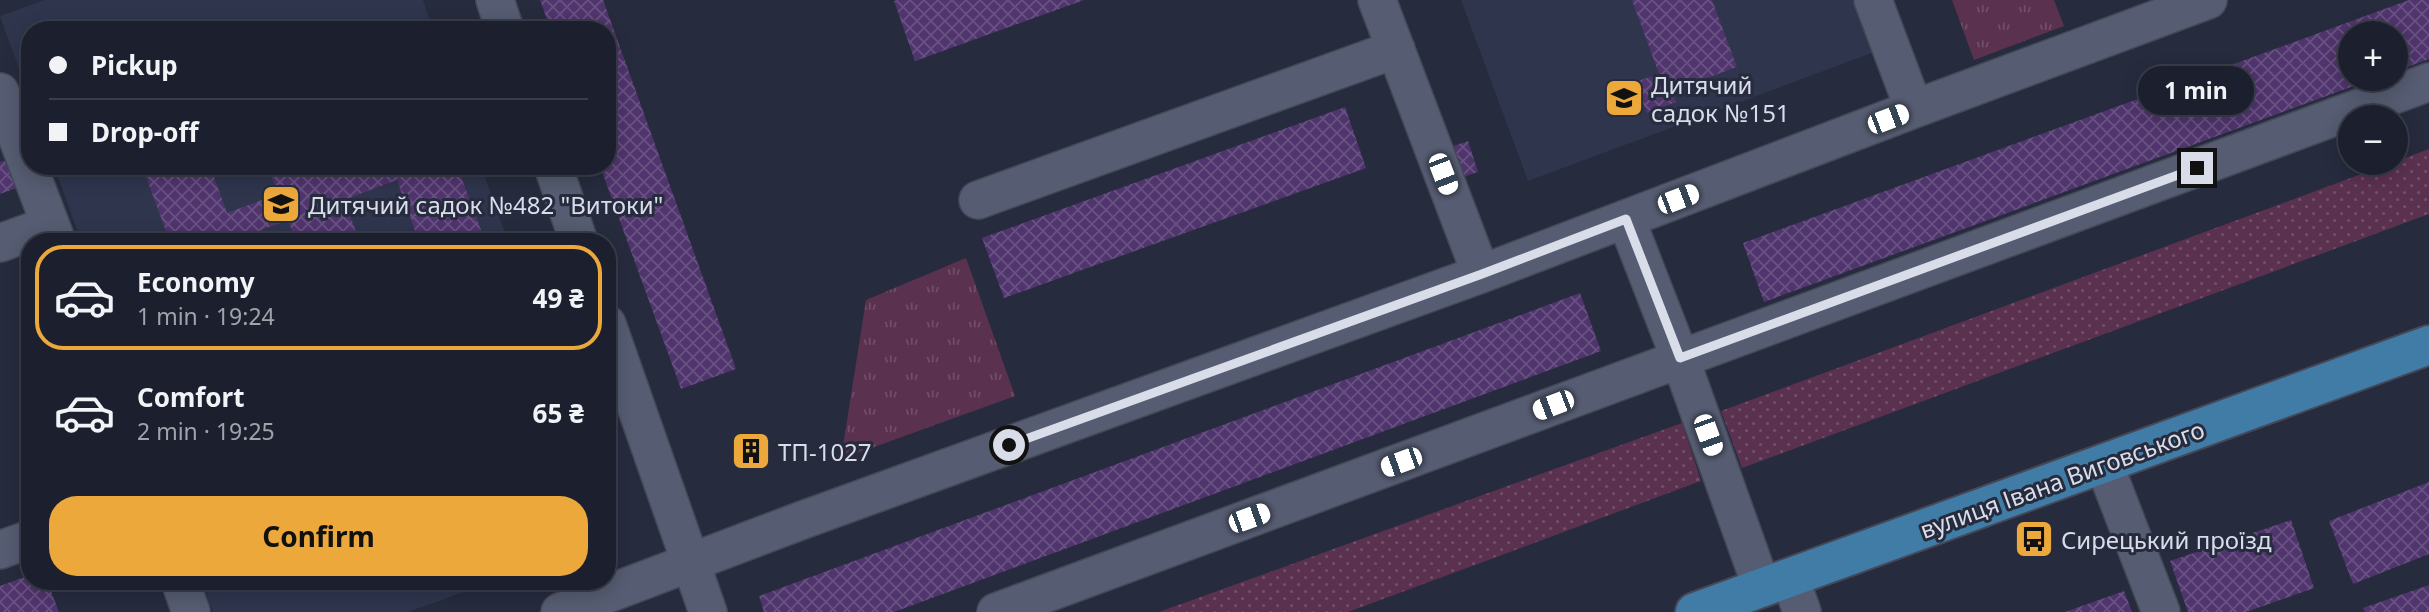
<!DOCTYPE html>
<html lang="en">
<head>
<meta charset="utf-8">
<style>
  body { margin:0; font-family:"Noto Sans",sans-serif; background:#292d3a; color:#f1f3f6; height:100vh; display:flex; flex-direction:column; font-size:26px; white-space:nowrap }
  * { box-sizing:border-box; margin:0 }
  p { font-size:23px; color:#a0a3aa }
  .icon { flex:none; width:38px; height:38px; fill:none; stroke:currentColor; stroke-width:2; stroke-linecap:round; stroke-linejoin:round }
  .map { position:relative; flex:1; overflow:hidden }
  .panel { position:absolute; left:21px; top:233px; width:595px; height:357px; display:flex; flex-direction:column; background:#1c202e; border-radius:28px; box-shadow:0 4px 18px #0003,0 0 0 2px #3a3e4a }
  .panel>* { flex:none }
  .hud { position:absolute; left:21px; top:21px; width:595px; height:154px; border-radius:28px; box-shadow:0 4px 18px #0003,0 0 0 2px #3a3e4a; display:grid; align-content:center; height:154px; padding:0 28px; background:#1c202e }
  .tools { position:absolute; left:2338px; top:21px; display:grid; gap:14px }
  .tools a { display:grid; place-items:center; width:70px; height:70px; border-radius:50%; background:#1c202e; box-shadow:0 4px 18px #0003,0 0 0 2px #3a3e4a; font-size:35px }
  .end { position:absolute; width:32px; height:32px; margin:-16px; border:9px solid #d9dde9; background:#111; box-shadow:0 0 0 4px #111 }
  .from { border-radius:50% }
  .bubble { position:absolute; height:49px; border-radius:24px; background:#1c202e; box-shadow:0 4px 18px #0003,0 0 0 2px #3a3e4a; font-size:23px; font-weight:700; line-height:49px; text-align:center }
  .car { position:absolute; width:21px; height:42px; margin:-21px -10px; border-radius:9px; box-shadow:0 0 5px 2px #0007; background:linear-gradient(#fff 24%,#345 0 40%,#fff 0 76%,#345 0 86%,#fff 0) }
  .hud b { display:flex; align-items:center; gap:24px; height:66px; font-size:26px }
  .hud b+b { border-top:2px solid #3a3e4a }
  .hud i { width:18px; height:18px; background:#f1f3f6 }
  ul { padding:12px 0 0; list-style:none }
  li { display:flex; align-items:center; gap:21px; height:105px; margin:0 14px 10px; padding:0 14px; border:4px solid transparent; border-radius:28px }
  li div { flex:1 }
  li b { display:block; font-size:26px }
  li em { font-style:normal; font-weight:700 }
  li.active { border-color:#eda83b }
  li>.icon { width:63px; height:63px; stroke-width:1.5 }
  .cta { display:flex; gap:14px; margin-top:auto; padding:14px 28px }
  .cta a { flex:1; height:80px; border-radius:28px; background:#eda83b; color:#111; font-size:28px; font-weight:700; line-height:80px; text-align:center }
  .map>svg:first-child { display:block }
  .built { fill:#2e354d }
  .grass { fill:url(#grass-dots) }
  .park { fill:url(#park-tufts) }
  .building { fill:url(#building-cross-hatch) }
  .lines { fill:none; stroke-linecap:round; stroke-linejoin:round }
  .minor-casing { stroke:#444857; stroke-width:40 }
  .major-casing { stroke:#444857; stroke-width:42 }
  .minor { stroke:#565c71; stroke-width:37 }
  .major { stroke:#407ca6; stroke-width:38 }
  .route { stroke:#d9dde9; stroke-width:9 }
  .labels { text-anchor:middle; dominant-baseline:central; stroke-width:6; stroke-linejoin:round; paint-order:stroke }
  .poi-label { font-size:24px; fill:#d9dde9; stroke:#262b3e; text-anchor:start }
  .street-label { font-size:24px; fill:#d9dde9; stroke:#262b3e }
</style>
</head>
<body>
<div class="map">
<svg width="2429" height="612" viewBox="0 0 2429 612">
  <defs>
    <pattern id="grass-dots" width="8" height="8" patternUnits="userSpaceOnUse" patternTransform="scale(1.75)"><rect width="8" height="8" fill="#5b3150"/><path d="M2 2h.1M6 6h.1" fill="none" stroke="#724e69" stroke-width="1.8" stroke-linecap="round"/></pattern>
    <pattern id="park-tufts" width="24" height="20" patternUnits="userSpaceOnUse" patternTransform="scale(1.75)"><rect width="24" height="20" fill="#5b3150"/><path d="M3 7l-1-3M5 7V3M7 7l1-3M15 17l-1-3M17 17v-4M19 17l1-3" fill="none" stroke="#724e69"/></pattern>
    <pattern id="building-cross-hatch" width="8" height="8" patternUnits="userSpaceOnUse" patternTransform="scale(1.75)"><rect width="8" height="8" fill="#50346d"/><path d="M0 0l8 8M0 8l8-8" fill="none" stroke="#695182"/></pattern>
  </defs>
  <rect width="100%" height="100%" fill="#262b3e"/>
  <path class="built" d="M45,0h378l10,30h-403v69l-30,-83z
    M1461,0h397l19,51 -349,130z
    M54,166h427l27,75h-427z
    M202,581h292l-86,31h-195z"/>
  <path class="grass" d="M2429,149v65l-687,254 -21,-57z
    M1682,423l19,58 -353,131h-189z"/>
  <path class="park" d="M1952,0h102l10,26 -90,34z
    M966,258l49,138 -174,63 25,-159z"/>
  <path class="building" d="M540,0h63l133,369 -55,20 -81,-223h7v-136h-56z
    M897,0h187l-169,61 -21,-60z
    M1632,0h80l25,67 -65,24 4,11 -29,11 -12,-31 24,-8z
    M2409,0h20v59l-33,12v-38h-46v46h23l-609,223 -21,-59z
    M1345,107l21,61 -362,130 -22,-60z
    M1468,141l10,31 -21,7 -10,-31z
    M12,158l10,28 -22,8v-32z
    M142,166h68l17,47 51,-19 -10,-28h64l3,7 18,-7h104l27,72 -9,4h-56l-22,-62 -53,20 16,42h-64l-8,-22 -51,19 1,3h-68z
    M1580,293l21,58 -707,261h-130l-5,-16z
    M762,434l8,23 -30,11 -8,-23z
    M2429,482v72l-76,30 -24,-63z
    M2291,520l23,68 -68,24h-58l-18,-51z
    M30,575v6h17l12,31h-59v-26z
    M2429,585v27h-64l-2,-4z
    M2124,591l8,21h-67z"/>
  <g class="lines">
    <g class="minor-casing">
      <path id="minor" d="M495,0l10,30
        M1377,0l104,274
        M1873,0l41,109
        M0,92l57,150
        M553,166l26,76
        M978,200l418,-151
        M1626,219l54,139 82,230
        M0,243l50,-18
        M607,324l101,288
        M2104,464l57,148
        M0,550l30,-11
        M1790,578l12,34
        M180,581l11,31
        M560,612l240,-91 681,-247 433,-165 294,-109
        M996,612l1433,-530"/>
    </g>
    <g class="major-casing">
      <path id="major" d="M1695,612l734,-267"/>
    </g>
    <use href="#minor" class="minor"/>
    <use href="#major" class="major"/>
  </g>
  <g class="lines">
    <path class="route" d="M1009,445l473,-171 144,-55 54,139 517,-190"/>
  </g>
  <defs>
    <g id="school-square" transform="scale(2.0125)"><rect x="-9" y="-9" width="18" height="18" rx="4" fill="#eda83b" stroke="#262b3e"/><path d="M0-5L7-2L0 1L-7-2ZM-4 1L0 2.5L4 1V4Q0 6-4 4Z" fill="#111"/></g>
    <g id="building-square" transform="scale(2.0125)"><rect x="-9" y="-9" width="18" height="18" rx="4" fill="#eda83b" stroke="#262b3e"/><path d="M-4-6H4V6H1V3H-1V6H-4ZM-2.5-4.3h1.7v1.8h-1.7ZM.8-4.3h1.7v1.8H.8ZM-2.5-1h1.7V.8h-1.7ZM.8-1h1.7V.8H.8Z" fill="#111"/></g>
    <g id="bus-square" transform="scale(2.0125)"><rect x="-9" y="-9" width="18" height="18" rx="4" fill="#eda83b" stroke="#262b3e"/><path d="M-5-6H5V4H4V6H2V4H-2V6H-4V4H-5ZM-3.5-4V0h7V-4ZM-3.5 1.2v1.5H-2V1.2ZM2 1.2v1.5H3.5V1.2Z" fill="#111"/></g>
  </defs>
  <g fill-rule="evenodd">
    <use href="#school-square" x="1624" y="98"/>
    <use href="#school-square" x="281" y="204"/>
    <use href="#building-square" x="751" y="451"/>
    <use href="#bus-square" x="2034" y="539"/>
  </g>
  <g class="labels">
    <g class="poi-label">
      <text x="1651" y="84">Дитячий<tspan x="1651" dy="28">садок №151</tspan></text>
      <text x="308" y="204">Дитячий садок №482 "Витоки"</text>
      <text x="778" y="451">ТП-1027</text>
      <text x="2061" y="539">Сирецький проїзд</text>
    </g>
    <g class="street-label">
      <text transform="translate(2062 479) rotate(-20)">вулиця Івана Виговського</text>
    </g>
  </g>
</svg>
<div class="tools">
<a>+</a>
<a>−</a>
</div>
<i class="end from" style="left:1009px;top:445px"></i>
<i class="end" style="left:2197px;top:168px"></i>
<div class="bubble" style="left:2138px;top:66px;width:116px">1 min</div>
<i class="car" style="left:1888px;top:119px;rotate:69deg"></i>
<i class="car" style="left:1443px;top:174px;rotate:159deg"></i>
<i class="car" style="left:1678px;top:199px;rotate:69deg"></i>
<i class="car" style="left:1553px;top:405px;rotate:249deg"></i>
<i class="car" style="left:1708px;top:435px;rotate:160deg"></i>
<i class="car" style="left:1401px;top:462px;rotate:250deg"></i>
<i class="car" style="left:1249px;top:518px;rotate:70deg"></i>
<div class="hud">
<b><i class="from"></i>Pickup</b>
<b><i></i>Drop-off</b>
</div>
<section class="panel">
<ul>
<li class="active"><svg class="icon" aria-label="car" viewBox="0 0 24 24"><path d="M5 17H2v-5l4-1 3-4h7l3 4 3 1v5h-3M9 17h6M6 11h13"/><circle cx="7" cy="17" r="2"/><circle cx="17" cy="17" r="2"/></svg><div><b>Economy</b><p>1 min · 19:24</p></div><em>49 ₴</em></li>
<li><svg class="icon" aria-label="car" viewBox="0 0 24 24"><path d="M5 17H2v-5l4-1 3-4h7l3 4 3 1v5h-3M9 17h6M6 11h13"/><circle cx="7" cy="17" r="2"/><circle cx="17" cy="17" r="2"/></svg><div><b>Comfort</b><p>2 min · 19:25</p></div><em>65 ₴</em></li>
</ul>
<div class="cta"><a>Confirm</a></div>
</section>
</div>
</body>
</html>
